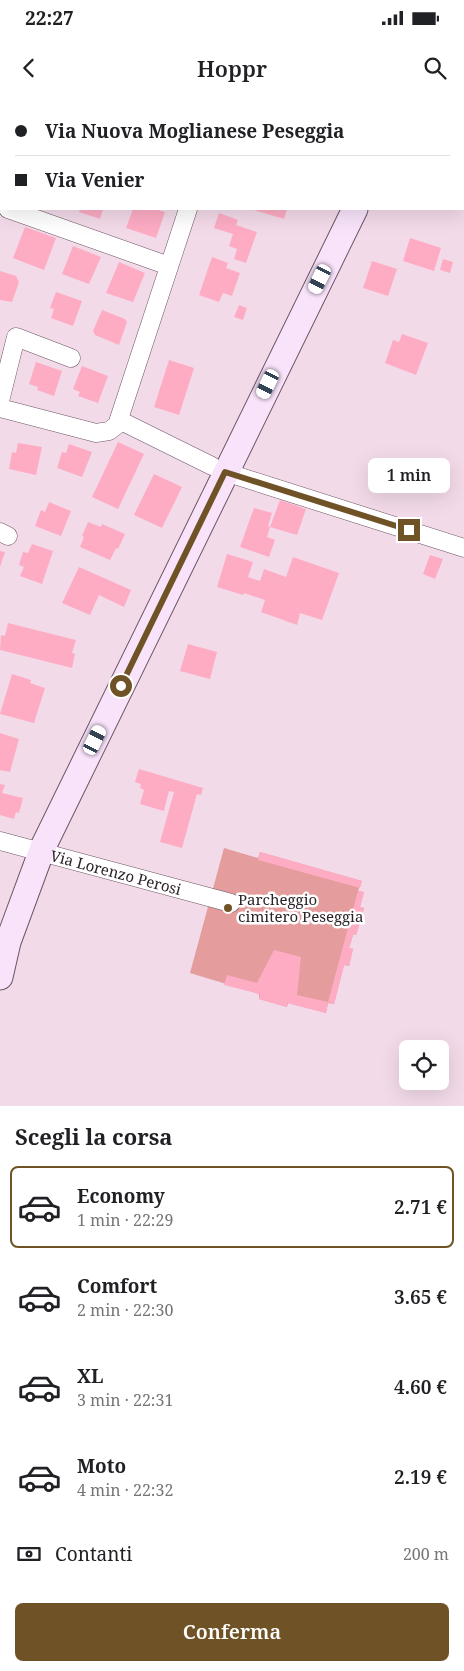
<!DOCTYPE html>
<html lang="it">
<head>
<meta charset="utf-8">
<style>
  body { margin:0; font-family:"Noto Serif",serif; background:#f6f6f6; color:#202124; height:100vh; display:flex; flex-direction:column; font-size:19px; white-space:nowrap }
  * { box-sizing:border-box; margin:0 }
  p { font-size:16px; color:#757577 }
  .icon { flex:none; width:28px; height:28px; fill:none; stroke:currentColor; stroke-width:2; stroke-linecap:round; stroke-linejoin:round }
  .map { position:relative; height:1006px; overflow:hidden }
  .side { display:flex; flex-direction:column; background:#fff; flex:1 }
  .side>* { flex:none }
  .banner { position:absolute; left:0px; top:0px; width:465px; height:110px; box-shadow:0 5px 20px #0002; display:grid; align-content:center; height:110px; padding:0 15px; background:#fff }
  .buttons { position:absolute; left:399px; top:940px; display:grid; gap:10px }
  .buttons a { display:grid; place-items:center; width:50px; height:50px; border-radius:8px; background:#fff; box-shadow:0 5px 20px #0002; font-size:25px }
  .end { position:absolute; width:22px; height:22px; margin:-11px; border:6px solid #6f5326; background:#fff; box-shadow:0 0 0 2px #fff }
  .from { border-radius:50% }
  .bubble { position:absolute; height:35px; border-radius:8px; background:#fff; box-shadow:0 5px 20px #0002; font-size:16px; font-weight:600; line-height:35px; text-align:center }
  .car { position:absolute; width:15px; height:30px; margin:-15px -8px; border-radius:6px; box-shadow:0 0 4px 1px #0007; background:linear-gradient(#fff 24%,#345 0 40%,#fff 0 76%,#345 0 86%,#fff 0) }
  .banner b { display:flex; align-items:center; gap:18px; height:48px; font-size:19px }
  .banner b+b { border-top:1px solid #e0e0e0 }
  .banner i { width:12px; height:12px; background:#202124 }
  ul { padding:0; list-style:none }
  li { display:flex; align-items:center; gap:15px; height:82px; margin:0 10px 8px; padding:0 5px; border:2px solid transparent; border-radius:8px }
  li div { flex:1 }
  li b { display:block; font-size:19px }
  li em { font-style:normal; font-weight:600 }
  li.on { border-color:#6f5326 }
  li>.icon { width:45px; height:45px; stroke-width:1.5 }
  h2 { padding:0 15px; font-size:22px; line-height:60px }
  .pay { display:flex; align-items:center; gap:12px; height:55px; padding:0 15px; font-size:19px }
  .pay p { margin-inline-start:auto }
  .action { display:flex; gap:10px; margin-top:auto; padding:10px 15px }
  .action a { flex:1; height:58px; border-radius:8px; background:#6f5326; color:#fff; font-size:20px; font-weight:600; line-height:58px; text-align:center }
  .status { display:flex; justify-content:space-between; align-items:center; height:35px; padding:0 25px; background:#fff; direction:ltr }
  .status svg { height:14px; fill:currentColor }
  header { display:flex; justify-content:space-between; align-items:center; height:65px; padding:0 15px; background:#fff; font-size:22px; font-weight:600 }
  .map>svg:first-child { display:block }
  .green { fill:#e49c9c }
  .building { fill:#fdacc4 }
  .lines { fill:none; stroke-linecap:round; stroke-linejoin:round }
  .street-casing { stroke:#6b5663; stroke-width:19 }
  .secondary-casing { stroke:#6b5663; stroke-width:27 }
  .street { stroke:#fff; stroke-width:18 }
  .secondary { stroke:#f8e3fb; stroke-width:25 }
  .route { stroke:#6f5326; stroke-width:6 }
  .poi-dot { fill:#6f5326; stroke:#fff; stroke-width:2 }
  .labels { text-anchor:middle; dominant-baseline:central; stroke-width:5; stroke-linejoin:round; paint-order:stroke }
  .street-label { font-size:15px; fill:#2c2328; stroke:#fff }
  .poi-label { font-size:15px; fill:#2c2328; stroke:#fff; text-anchor:start }
</style>
</head>
<body>
<div class="status"><b>22:27</b><svg viewBox="0 0 49 12"><path d="M0 12V9h3v3zM5 12V6h3v6zM10 12V3h3v9zM15 12V0h3v12zM26 1h20v11H26zM47 4h2v5h-2z"/></svg></div>
<header><svg class="icon" aria-label="back" viewBox="0 0 24 24"><path d="M15 5l-7 7 7 7"/></svg>Hoppr<svg class="icon" aria-label="search" viewBox="0 0 24 24"><circle cx="10" cy="10" r="6"/><path d="M15 15l6 6"/></svg></header>
<div class="map">
<svg width="464" height="1006" viewBox="0 0 464 1006">
  <rect width="100%" height="100%" fill="#f3dae9"/>
  <path class="green" d="M224,748l34,10 2,-6 102,29 -4,10 6,1 -4,15 4,1 -8,27h-3l-4,13 4,1 -4,17 -5,-1 -10,39 -6,-1 -2,10 -38,-10 -1,4 -28,-8v-5l-69,-21z"/>
  <path class="building" d="M80,109h23l-3,10 -21,-7z
    M133,109h21l11,3 -9,26 -30,-10z
    M251,109h36l-3,10z
    M219,113l19,7 -2,5 21,7 -11,31 -12,-4 3,-10 -8,-3 4,-12 -19,-6z
    M25,127l31,11 -12,32 -31,-12z
    M410,138l31,10 -7,23 -31,-10z
    M73,146l28,11 -12,27 -27,-10z
    M212,157l16,6 -2,5 14,5 -8,23 -9,-3 -4,9 -20,-7z
    M443,159l10,3 -3,11 -10,-3z
    M372,161l25,8 -9,27 -25,-8z
    M119,162l26,11 -12,29 -27,-9z
    M0,171l16,5 3,6 -7,20 -12,-2z
    M56,192l26,9 -9,25 -22,-8 3,-9 -4,-1z
    M239,205l8,3 -4,12 -9,-3z
    M102,210l23,9 2,3 -8,23 -24,-10 -2,-4z
    M402,234l26,9 -12,32 -31,-12 8,-23 6,2z
    M169,260l25,8 -15,47 -25,-8z
    M36,262l26,9 -8,25 -17,-6 1,-3 -9,-3z
    M82,266l26,10 -10,27 -20,-7 2,-4 -7,-3z
    M118,342l26,12 -26,55 -26,-12z
    M18,343l24,4 -6,28 -27,-6 3,-17 4,1z
    M69,344l23,8 -10,25 -25,-9 5,-16 4,1z
    M154,374l28,13 -20,41 -28,-13z
    M280,400l26,9 -9,26 -27,-8z
    M49,402l22,9 -10,25 -26,-10 6,-16 4,2z
    M254,408l18,5 -4,13 2,1 -3,10 8,3 -6,17 -29,-10z
    M88,422l13,5 1,-3 23,10 -7,15 -2,-1 -6,12 -30,-13 4,-10 -2,-1z
    M32,444l21,7 -11,33 -22,-8 4,-9 -5,-2 4,-13 5,1z
    M0,451l5,1 -5,15z
    M227,454l26,8 -5,15 12,4 4,-12 22,8 7,-20 46,16 -17,47 -22,-7 -3,12 -36,-13 4,-12 -21,-7 -1,2 -26,-8z
    M430,455l13,4 -8,20 -12,-5z
    M79,467l52,23 -7,17 -25,-12 -9,20 -28,-12z
    M8,523l68,17 -4,13 3,1 -3,14 -72,-18 1,-15 4,1z
    M188,544l29,8 -7,27 -30,-8z
    M12,574l19,6 -1,3 15,5 -11,35 -34,-9z
    M0,633l19,6 -9,33 -10,-2z
    M139,669l64,19 -2,7 -4,-1 -15,54 -22,-6 14,-50 -5,-1 -5,20 -24,-7 4,-14 -4,-2 1,-4 -6,-2z
    M0,684l5,1 -3,8 21,5 -4,15 -3,-1 -2,7 -14,-4z
    M260,752l102,29 -2,7 -102,-28z
    M358,791l6,1 -4,15 4,1 -8,27h-3l-4,13 4,1 -4,17 -5,-1 -10,39 -6,-2 -2,11 -39,-10v4l-28,-8 1,-5 -36,-9 3,-10 30,8 17,-33 27,7 -4,38 31,7z"/>
  <g class="lines">
    <g class="street-casing">
      <g id="street">
        <path d="M23,0l4,1"/>
        <path d="M223,1v-1"/>
        <path d="M8,109l161,57"/>
        <path d="M0,301l16,-64 55,21"/>
        <path d="M0,308l96,25 13,-2 8,-6 71,-216"/>
        <path d="M119,320l93,46"/>
        <path d="M225,372l239,76"/>
        <path d="M0,432l8,4"/>
        <path id="s1" d="M0,741l231,62"/>
      </g>
    </g>
    <g class="secondary-casing">
      <path id="secondary" d="M408,1l1,-1
        M0,877l8,-35 35,-95 312,-638"/>
    </g>
    <use href="#street" class="street"/>
    <use href="#secondary" class="secondary"/>
  </g>
  <g class="lines">
    <path class="route" d="M121,586l104,-214 184,58"/>
  </g>
  <circle class="poi-dot" cx="228" cy="808" r="5"/>
  <g class="labels">
    <g class="street-label">
      <text stroke="none"><textPath href="#s1" startOffset="120">Via Lorenzo Perosi</textPath></text>
    </g>
    <g class="poi-label">
      <text x="238" y="799">Parcheggio<tspan x="238" dy="17">cimitero Peseggia</tspan></text>
    </g>
  </g>
</svg>
<div class="buttons">
<a><svg class="icon" aria-label="locate" viewBox="0 0 24 24"><circle cx="12" cy="12" r="6"/><path d="M12 2v4M12 18v4M2 12h4M18 12h4"/></svg></a>
</div>
<i class="end from" style="left:121px;top:586px"></i>
<i class="end" style="left:409px;top:430px"></i>
<div class="bubble" style="left:368px;top:358px;width:82px">1 min</div>
<i class="car" style="left:320px;top:179px;rotate:206deg"></i>
<i class="car" style="left:268px;top:284px;rotate:206deg"></i>
<i class="car" style="left:95px;top:640px;rotate:26deg"></i>
<div class="banner">
<b><i class="from"></i>Via Nuova Moglianese Peseggia</b>
<b><i></i>Via Venier</b>
</div>
</div>
<section class="side">
<h2>Scegli la corsa</h2>
<ul>
<li class="on"><svg class="icon" aria-label="car" viewBox="0 0 24 24"><path d="M5 17H2v-5l4-1 3-4h7l3 4 3 1v5h-3M9 17h6M6 11h13"/><circle cx="7" cy="17" r="2"/><circle cx="17" cy="17" r="2"/></svg><div><b>Economy</b><p>1 min · 22:29</p></div><em>2.71 €</em></li>
<li><svg class="icon" aria-label="car" viewBox="0 0 24 24"><path d="M5 17H2v-5l4-1 3-4h7l3 4 3 1v5h-3M9 17h6M6 11h13"/><circle cx="7" cy="17" r="2"/><circle cx="17" cy="17" r="2"/></svg><div><b>Comfort</b><p>2 min · 22:30</p></div><em>3.65 €</em></li>
<li><svg class="icon" aria-label="car" viewBox="0 0 24 24"><path d="M5 17H2v-5l4-1 3-4h7l3 4 3 1v5h-3M9 17h6M6 11h13"/><circle cx="7" cy="17" r="2"/><circle cx="17" cy="17" r="2"/></svg><div><b>XL</b><p>3 min · 22:31</p></div><em>4.60 €</em></li>
<li><svg class="icon" aria-label="car" viewBox="0 0 24 24"><path d="M5 17H2v-5l4-1 3-4h7l3 4 3 1v5h-3M9 17h6M6 11h13"/><circle cx="7" cy="17" r="2"/><circle cx="17" cy="17" r="2"/></svg><div><b>Moto</b><p>4 min · 22:32</p></div><em>2.19 €</em></li>
</ul>
<div class="pay"><svg class="icon" aria-label="cash" viewBox="0 0 24 24"><path d="M3 7h18v10H3z"/><circle cx="12" cy="12" r="2"/></svg>Contanti<p>200 m</p></div>
<div class="action"><a>Conferma</a></div>
</section>
</body>
</html>
